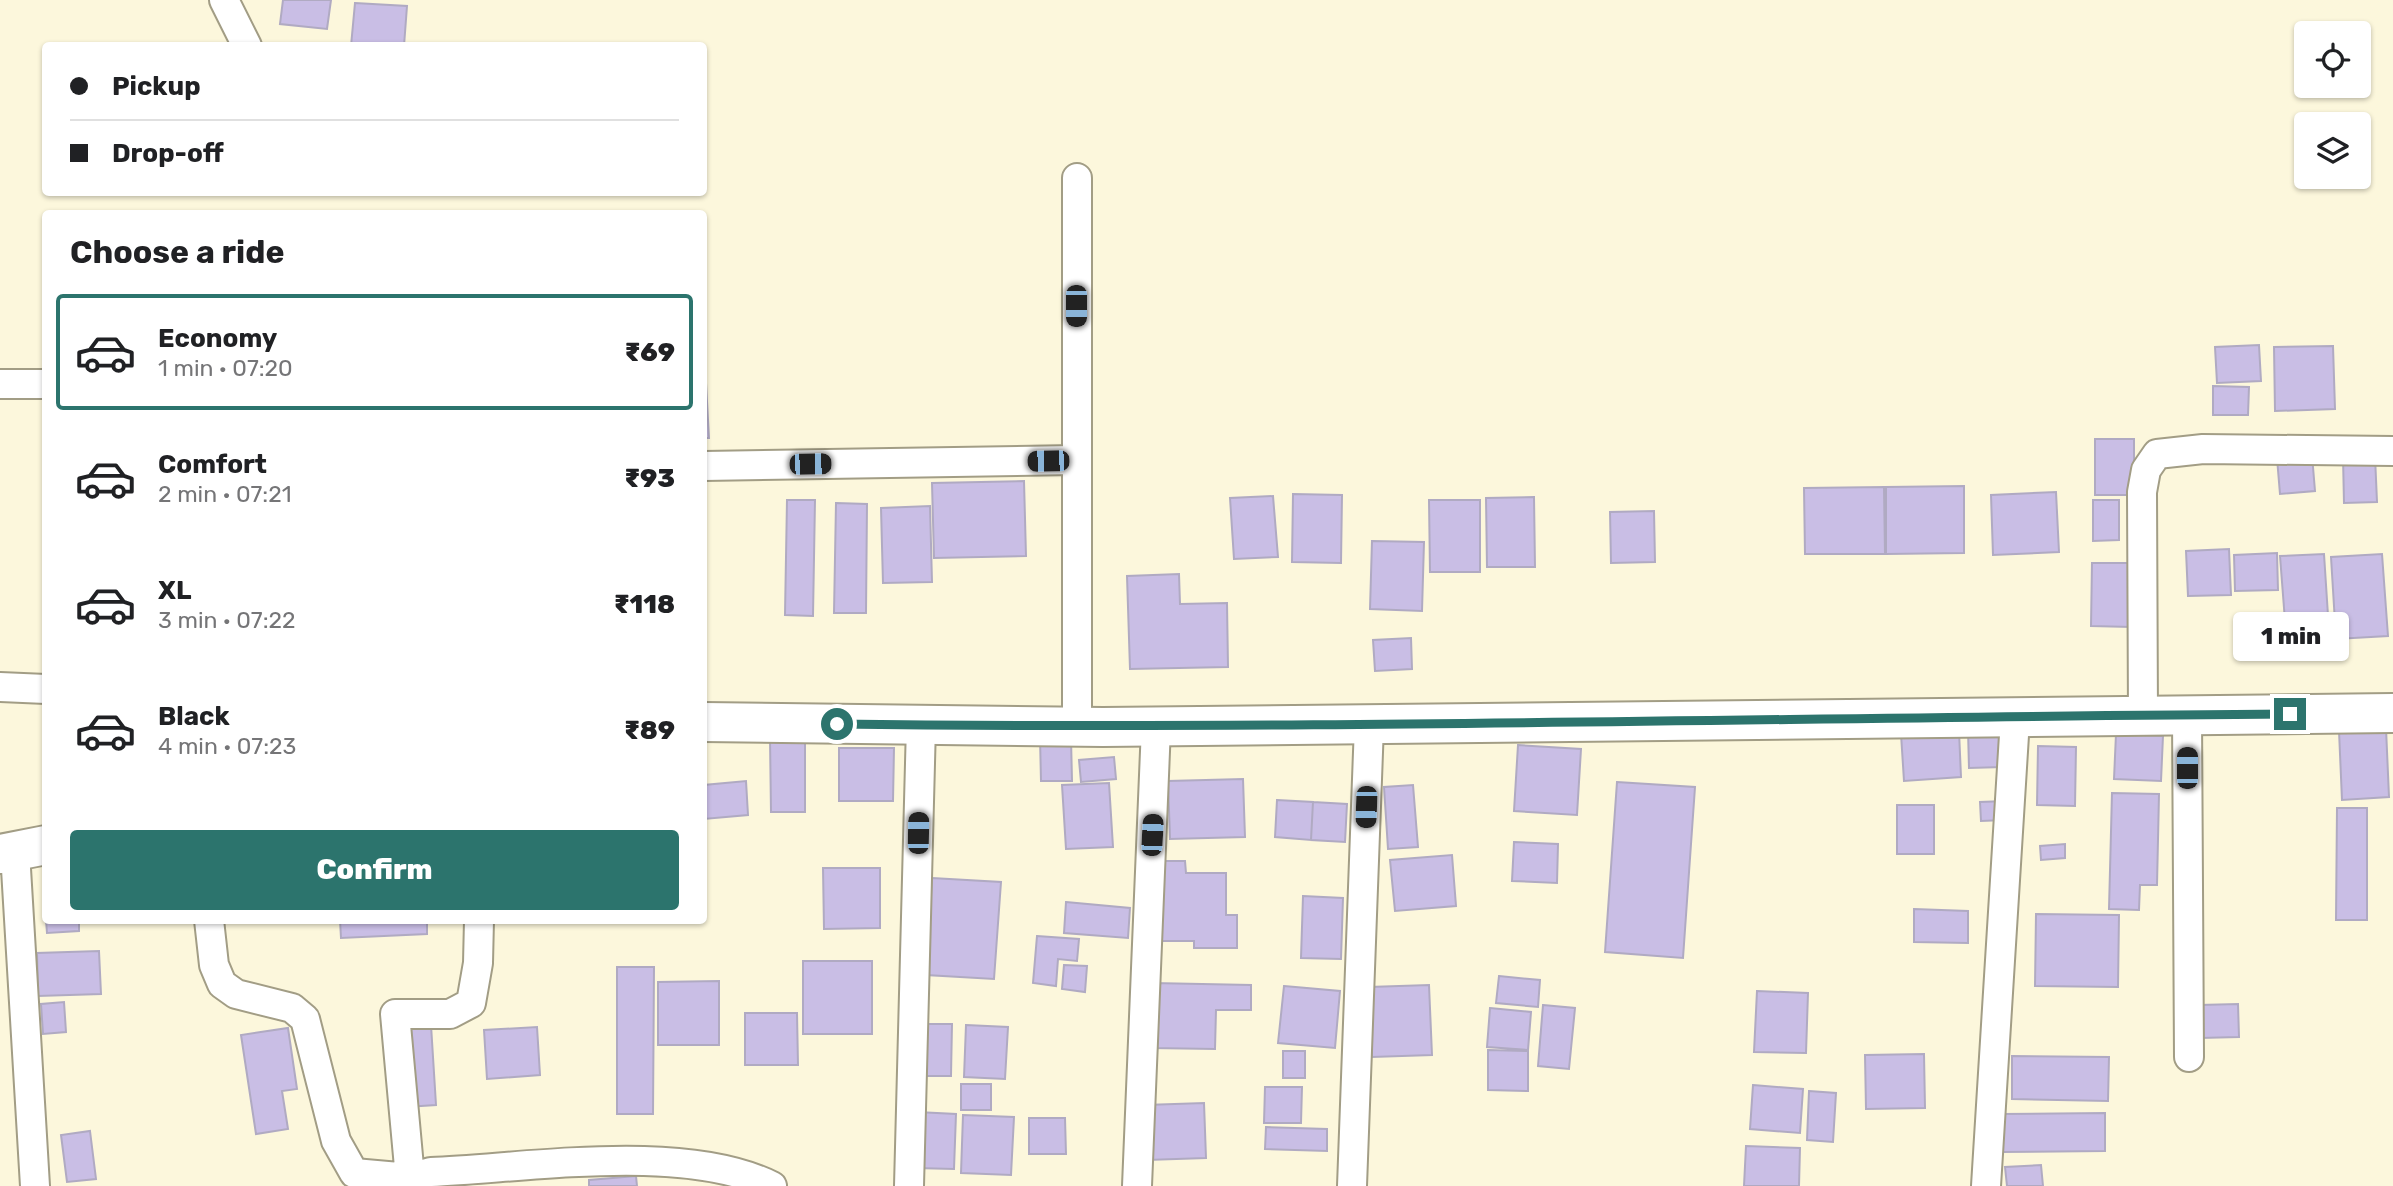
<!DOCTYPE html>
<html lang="en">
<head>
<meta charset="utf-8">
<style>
  body { margin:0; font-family:Rubik,sans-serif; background:#f6f6f6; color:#202124; height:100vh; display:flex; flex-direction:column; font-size:26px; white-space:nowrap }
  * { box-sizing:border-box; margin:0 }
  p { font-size:23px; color:#757577 }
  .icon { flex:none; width:38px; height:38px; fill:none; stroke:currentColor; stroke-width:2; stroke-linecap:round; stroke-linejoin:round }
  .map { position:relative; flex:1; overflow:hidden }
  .panel { position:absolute; left:42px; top:210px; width:665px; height:714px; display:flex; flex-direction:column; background:#fff; border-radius:7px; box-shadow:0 2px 5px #0004 }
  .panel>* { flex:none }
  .top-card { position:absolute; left:42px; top:42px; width:665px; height:154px; border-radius:7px; box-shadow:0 2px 5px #0004; display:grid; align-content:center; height:154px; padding:0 28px; background:#fff }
  .controls { position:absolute; left:2294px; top:21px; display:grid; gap:14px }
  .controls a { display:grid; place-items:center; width:77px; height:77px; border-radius:7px; background:#fff; box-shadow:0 2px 5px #0004; font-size:35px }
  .end { position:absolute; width:32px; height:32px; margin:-16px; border:9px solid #2c746d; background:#fff; box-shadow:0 0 0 4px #fff }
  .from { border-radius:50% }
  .bubble { position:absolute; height:49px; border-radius:7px; background:#fff; box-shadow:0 2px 5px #0004; font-size:23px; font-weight:800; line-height:49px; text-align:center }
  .car { position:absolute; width:21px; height:42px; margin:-21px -10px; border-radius:9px; box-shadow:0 0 5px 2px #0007; background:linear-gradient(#222 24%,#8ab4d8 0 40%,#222 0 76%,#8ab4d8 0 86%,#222 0) }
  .top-card b { display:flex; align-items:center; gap:24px; height:66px; font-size:26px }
  .top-card b+b { border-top:2px solid #e0e0e0 }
  .top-card i { width:18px; height:18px; background:#202124 }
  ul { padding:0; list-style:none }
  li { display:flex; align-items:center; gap:21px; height:116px; margin:0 14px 10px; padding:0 14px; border:4px solid transparent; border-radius:7px }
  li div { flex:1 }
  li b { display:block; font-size:26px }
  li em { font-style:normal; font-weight:800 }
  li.active { border-color:#2c746d }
  li>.icon { width:63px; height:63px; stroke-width:1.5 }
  h2 { padding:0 28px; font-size:32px; line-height:84px }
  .cta { display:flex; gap:14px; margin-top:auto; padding:14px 28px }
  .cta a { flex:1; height:80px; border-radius:7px; background:#2c746d; color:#fff; font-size:28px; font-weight:800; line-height:80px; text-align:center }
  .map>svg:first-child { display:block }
  .building { fill:#c9bee5; stroke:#b0aac2; stroke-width:2 }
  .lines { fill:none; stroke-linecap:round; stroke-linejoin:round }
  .minor-casing { stroke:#a29d85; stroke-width:32 }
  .secondary-casing { stroke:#a29d85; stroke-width:42 }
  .minor { stroke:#fff; stroke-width:28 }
  .secondary { stroke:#fff; stroke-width:38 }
  .route { stroke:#2c746d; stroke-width:9 }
</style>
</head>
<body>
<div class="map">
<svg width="2393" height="1186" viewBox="0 0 2393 1186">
  <rect width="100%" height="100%" fill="#fcf7dc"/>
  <path class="building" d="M283,0h48l-4,29 -47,-5z
    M355,3l52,3 -3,40h-53z
    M2259,345l2,36 -44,2 -2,-36z
    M704,346l5,92h-5z
    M2333,346l2,63 -60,2 -1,-64z
    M2213,386l36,1 -1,28h-35z
    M2095,439h39v56h-39z
    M2312,455l3,36 -35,3 -3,-36z
    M2375,456l2,46 -33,1 -1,-46z
    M1024,481l2,75 -92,2 -2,-75z
    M1964,486v67l-78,1v-67z
    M1884,487l1,67h-80l-1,-66z
    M2056,492l3,60 -66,3 -2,-60z
    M1293,494l49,1 -1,68 -49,-1z
    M1273,496l5,61 -44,2 -4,-61z
    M1534,497l1,70h-48l-1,-69z
    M787,500h28l-2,116 -28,-1z
    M1429,500h51v72h-50z
    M2093,500h26v40l-26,1z
    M836,503l31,1 -1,109h-32z
    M930,506l2,76 -49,1 -2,-75z
    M1654,511l1,51 -44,1 -1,-51z
    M1372,541l52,1 -2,69 -52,-2z
    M2229,549l2,46 -43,1 -2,-45z
    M2277,553l1,37 -43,1 -1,-36z
    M2324,554l5,77 -43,3 -6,-78z
    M2382,554l6,82 -52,3 -5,-82z
    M2092,563h40l-1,64 -40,-1z
    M1179,574l1,30 47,-1 1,64 -98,2 -3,-93z
    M1411,638l1,31 -37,2 -2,-31z
    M2386,728l3,69 -47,3 -3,-69z
    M2002,729l1,38 -34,1 -1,-38z
    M1959,731l2,46 -57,4 -3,-47z
    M2116,734l47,2 -2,45 -47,-2z
    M1040,738h31l1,43h-31z
    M770,739h35v73h-34z
    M1518,745l63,4 -4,66 -63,-4z
    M2038,746l38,1 -1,59 -38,-1z
    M839,748h55l-1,53h-54z
    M1114,757l2,22 -35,3 -2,-22z
    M1243,779l2,58 -75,2 -2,-58z
    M746,781l2,34 -44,4v-34z
    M1617,782l78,5 -12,171 -78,-6z
    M1109,783l4,64 -47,2 -4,-64z
    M1413,785l5,62 -30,2 -4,-62z
    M2112,793l47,1 -2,91h-17l-1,25 -30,-1z
    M1277,800l36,2 -2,38 -36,-3z
    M2005,801v19l-24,1 -1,-19z
    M1313,802l34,2 -2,38 -34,-2z
    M1897,805h37v49h-37z
    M2337,808h30v112h-31z
    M1514,842l44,2 -1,39 -45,-2z
    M2065,844v14l-24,2 -1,-14z
    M1452,855l4,51 -61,5 -5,-51z
    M1158,861h27l1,12h40v42h11v33h-43v-7h-34z
    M823,868h57v60l-56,1z
    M932,878l69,4 -7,97 -68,-4z
    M1303,896l40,2 -2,61 -40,-1z
    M1066,902l64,6 -2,30 -64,-5z
    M1914,909l54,2v32l-54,-1z
    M2036,914l83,1 -1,72 -83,-1z
    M46,920h33v11l-32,2z
    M340,920h87v14l-86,4z
    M494,920h45v3h-45z
    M1037,936l42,3 -2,22 -19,-2 -2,27 -23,-3z
    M99,951l2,43 -63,2 -1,-43z
    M803,961h69v73h-69z
    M1064,965l23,1 -2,26 -23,-3z
    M617,967h37l-1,147h-36z
    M1499,976l41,4 -2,27 -42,-4z
    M719,981v64h-61v-63z
    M1152,983l99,2v25h-35l-1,39 -64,-1z
    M1429,985l3,70 -60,2 -3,-70z
    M1284,986l56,5 -5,57 -57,-5z
    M1757,991l51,2 -2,60 -52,-1z
    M64,1002l2,30 -23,2 -2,-30z
    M2238,1004l1,33 -39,1 -1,-33z
    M1543,1005l32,3 -6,61 -31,-3z
    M1490,1008l41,4 -3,38 -41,-3z
    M745,1013h52l1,52h-53z
    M917,1024h35l-1,52h-34z
    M431,1025l5,80 -30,2 -5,-80z
    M966,1025l42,2 -3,52 -41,-2z
    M537,1027l3,48 -53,4 -3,-49z
    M288,1028l9,61 -15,2 6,38 -32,5 -15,-99z
    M1488,1050l40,1v40l-40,-1z
    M1283,1051h22v27h-22z
    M1924,1054l1,54 -59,1 -1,-54z
    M2012,1056l97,1 -1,44 -96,-2z
    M961,1084h30v26h-30z
    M1753,1085l50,4 -3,44 -50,-4z
    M1265,1087h37l-1,36h-37z
    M1809,1091l27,2 -3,49 -26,-2z
    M1204,1103l2,55 -59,2 -2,-55z
    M917,1112l39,2 -2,55 -39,-1z
    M2105,1113v38l-103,1v-38z
    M963,1115l51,2 -3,58 -50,-2z
    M1029,1118h36l1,36h-37z
    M1266,1127l61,2v22l-62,-2z
    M90,1131l6,48 -29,3 -6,-47z
    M1746,1146l54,2 -1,38h-55z
    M2041,1165l2,21h-36l-2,-19z
    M636,1176l1,10h-48v-6z"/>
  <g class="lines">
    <g class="minor-casing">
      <path id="minor" d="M224,0l23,46
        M0,384h46
        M704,466l371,-6
        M0,687l46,2
        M2187,715l2,342
        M2143,716l-1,-224 4,-22 11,-16 46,-5 190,2
        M1077,727v-549
        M15,852l20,334
        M209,920l5,45 8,19 14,10 56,14 13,11 31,122 18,32 56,5v8
        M479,920l-1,43 -7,40 -21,11h-55l15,164 21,-6c97,-4 253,-30 341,14
        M909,1186l12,-461
        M1137,1186l19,-459
        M1352,1186l17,-461
        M1986,1186l29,-467"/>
    </g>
    <g class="secondary-casing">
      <path id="secondary" d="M704,722l399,5 1290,-14
        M0,854l46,-9"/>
    </g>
    <use href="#minor" class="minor"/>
    <use href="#secondary" class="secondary"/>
  </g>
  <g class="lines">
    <path class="route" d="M837,724c485,6 969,-7 1453,-10"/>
  </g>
</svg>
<div class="controls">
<a><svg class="icon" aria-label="locate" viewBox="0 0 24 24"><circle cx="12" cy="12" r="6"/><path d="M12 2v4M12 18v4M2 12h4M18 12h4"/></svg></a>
<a><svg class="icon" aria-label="layers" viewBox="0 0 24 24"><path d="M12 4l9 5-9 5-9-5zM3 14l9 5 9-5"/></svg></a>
</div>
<i class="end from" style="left:837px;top:724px"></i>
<i class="end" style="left:2290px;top:714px"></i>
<div class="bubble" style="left:2233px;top:612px;width:116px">1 min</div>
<i class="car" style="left:1076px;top:306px;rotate:180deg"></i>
<i class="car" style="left:1048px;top:461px;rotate:269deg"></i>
<i class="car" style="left:810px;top:464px;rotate:89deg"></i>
<i class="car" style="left:2187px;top:768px;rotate:0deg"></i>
<i class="car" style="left:1366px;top:807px;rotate:182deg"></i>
<i class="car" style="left:918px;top:833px;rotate:1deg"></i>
<i class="car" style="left:1152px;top:835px;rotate:3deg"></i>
<div class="top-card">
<b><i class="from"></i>Pickup</b>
<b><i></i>Drop-off</b>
</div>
<section class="panel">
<h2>Choose a ride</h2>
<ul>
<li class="active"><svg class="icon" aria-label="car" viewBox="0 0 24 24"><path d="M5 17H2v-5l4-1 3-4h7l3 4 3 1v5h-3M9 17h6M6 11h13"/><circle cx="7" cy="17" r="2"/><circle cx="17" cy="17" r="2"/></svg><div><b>Economy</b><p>1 min · 07:20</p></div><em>₹69</em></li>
<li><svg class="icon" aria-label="car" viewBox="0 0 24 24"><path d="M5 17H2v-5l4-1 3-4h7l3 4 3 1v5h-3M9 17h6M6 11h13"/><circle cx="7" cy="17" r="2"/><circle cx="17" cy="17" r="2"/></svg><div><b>Comfort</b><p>2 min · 07:21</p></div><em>₹93</em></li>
<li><svg class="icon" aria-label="car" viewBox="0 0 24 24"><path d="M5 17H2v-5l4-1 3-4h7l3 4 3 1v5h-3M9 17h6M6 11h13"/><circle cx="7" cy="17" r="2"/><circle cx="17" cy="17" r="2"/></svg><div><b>XL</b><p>3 min · 07:22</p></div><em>₹118</em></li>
<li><svg class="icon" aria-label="car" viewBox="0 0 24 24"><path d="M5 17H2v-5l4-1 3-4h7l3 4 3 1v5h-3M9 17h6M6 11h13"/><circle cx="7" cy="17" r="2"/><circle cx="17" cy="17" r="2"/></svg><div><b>Black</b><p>4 min · 07:23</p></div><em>₹89</em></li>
</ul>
<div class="cta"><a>Confirm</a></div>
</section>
</div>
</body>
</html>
